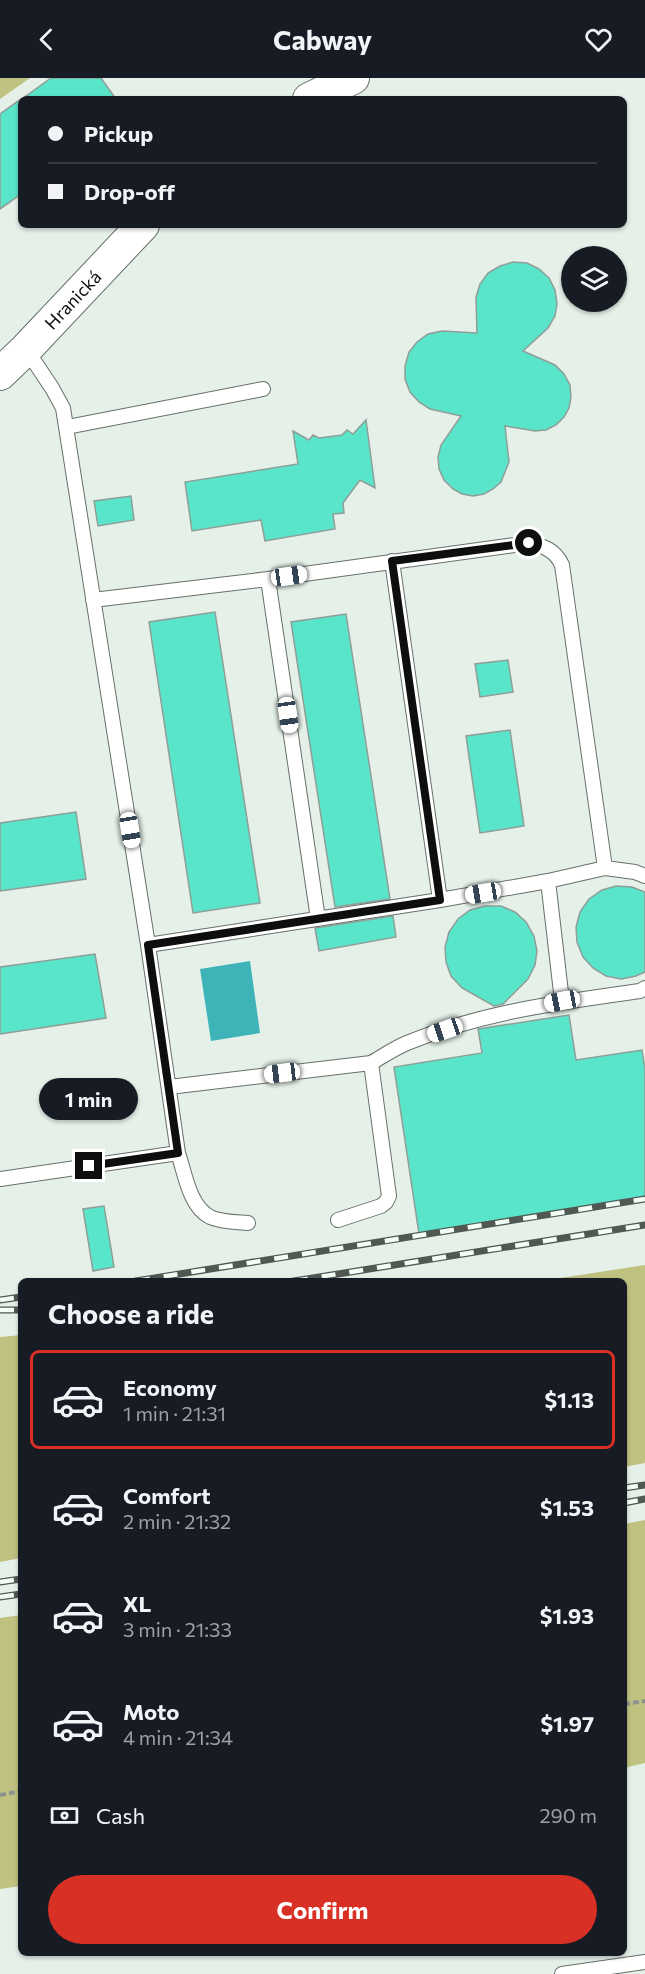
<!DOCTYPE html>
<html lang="en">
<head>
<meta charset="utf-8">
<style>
  body { margin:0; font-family:Commissioner,sans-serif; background:#242831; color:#f1f3f6; height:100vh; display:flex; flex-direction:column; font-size:22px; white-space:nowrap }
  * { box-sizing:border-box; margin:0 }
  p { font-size:20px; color:#9ea1a6 }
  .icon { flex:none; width:33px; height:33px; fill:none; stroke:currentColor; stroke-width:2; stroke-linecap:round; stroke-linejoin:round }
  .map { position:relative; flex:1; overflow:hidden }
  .drawer { position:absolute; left:18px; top:1200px; width:609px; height:678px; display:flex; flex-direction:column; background:#171b24; border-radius:9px; box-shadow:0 2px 4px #0004 }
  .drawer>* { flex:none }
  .banner { position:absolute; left:18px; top:18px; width:609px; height:132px; border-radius:9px; box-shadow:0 2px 4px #0004; display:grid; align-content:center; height:132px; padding:0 30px; background:#171b24 }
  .controls { position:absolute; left:561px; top:168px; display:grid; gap:12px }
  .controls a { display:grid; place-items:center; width:66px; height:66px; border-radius:50%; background:#171b24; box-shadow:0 2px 4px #0004; font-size:30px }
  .end { position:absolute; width:27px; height:27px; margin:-14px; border:8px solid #0c0f0d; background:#fff; box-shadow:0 0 0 3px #fff }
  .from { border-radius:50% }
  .bubble { position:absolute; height:42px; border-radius:21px; background:#171b24; box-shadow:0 2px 4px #0004; font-size:20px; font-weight:700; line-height:42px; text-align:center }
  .car { position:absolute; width:18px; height:36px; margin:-18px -9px; border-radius:8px; box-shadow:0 0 4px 2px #0007; background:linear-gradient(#fff 24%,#345 0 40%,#fff 0 76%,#345 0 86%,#fff 0) }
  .banner b { display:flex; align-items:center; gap:21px; height:57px; font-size:22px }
  .banner b+b { border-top:2px solid #363941 }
  .banner i { width:15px; height:15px; background:#f1f3f6 }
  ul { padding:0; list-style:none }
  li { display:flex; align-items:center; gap:18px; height:99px; margin:0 12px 9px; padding:0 18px; border:3px solid transparent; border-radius:9px }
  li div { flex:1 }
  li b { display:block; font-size:22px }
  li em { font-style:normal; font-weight:700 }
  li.active { border-color:#d93025 }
  li>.icon { width:54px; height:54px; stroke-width:1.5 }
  h2 { padding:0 30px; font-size:27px; line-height:72px }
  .pay { display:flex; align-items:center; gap:15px; height:66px; padding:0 30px; font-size:22px }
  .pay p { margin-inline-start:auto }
  .action { display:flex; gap:12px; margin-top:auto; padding:12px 30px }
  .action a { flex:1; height:69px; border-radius:36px; background:#d93025; color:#fff; font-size:24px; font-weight:700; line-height:69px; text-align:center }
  header { display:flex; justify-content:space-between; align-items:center; height:78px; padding:0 30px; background:#171b24; font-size:27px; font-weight:700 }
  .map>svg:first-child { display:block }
  .green { fill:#c0c282 }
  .water { fill:#3eb4b9 }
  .building { fill:#59e5c9; stroke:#909d99; stroke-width:1.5 }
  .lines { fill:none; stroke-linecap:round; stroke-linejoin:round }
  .service-casing { stroke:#677069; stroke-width:16 }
  .tertiary-casing { stroke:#677069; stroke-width:34 }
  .path { stroke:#8b938e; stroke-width:4; stroke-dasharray:6 3; stroke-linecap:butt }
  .service { stroke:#fff; stroke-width:14 }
  .tertiary { stroke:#fff; stroke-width:32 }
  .rail-casing { stroke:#515753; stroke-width:7 }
  .rail { stroke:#f3fef6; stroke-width:4.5; stroke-dasharray:14; stroke-linecap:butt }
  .route { stroke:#0c0f0d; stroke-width:8 }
  .labels { text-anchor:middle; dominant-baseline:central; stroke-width:6; stroke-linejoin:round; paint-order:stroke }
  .street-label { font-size:18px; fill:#0c0f0d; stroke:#f3fef6 }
</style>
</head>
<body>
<header><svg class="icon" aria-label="back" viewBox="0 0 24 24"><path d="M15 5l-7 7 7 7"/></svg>Cabway<svg class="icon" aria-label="heart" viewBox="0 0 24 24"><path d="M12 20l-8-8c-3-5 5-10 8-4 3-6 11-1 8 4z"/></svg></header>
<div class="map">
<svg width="645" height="1896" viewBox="0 0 645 1896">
  <rect width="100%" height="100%" fill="#e5f0e8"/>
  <path class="green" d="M0,0h30l-30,21z
    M645,1187v198l-21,4v-186h-83z
    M21,1257v223l-21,4v-225z
    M645,1442v243l-21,5v-244z
    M21,1537v271l-21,3v-271z"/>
  <path class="water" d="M250,883l10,72 -49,8 -11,-72z"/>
  <path class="building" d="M51,0h50l15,21h-94z
    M21,21v95l-21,15v-95z
    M513,184l14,1 12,6 10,9 6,12 2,14 -2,12 -7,12 -25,23 32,14 9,9 6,11 1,12 -2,11 -5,9 -8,8 -10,5 -11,1 -30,-5 4,36 -8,20 -8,7 -9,5 -11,2 -11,-2 -9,-5 -9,-9 -5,-11 -1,-12 3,-12 20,-29 -31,-7 -11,-7 -9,-10 -5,-13v-13l4,-14 8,-10 11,-8 14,-3 35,2 -1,-36 4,-13 8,-11 12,-7z
    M366,342l9,68 -15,-8 -17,23 1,10 -11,1 2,15 -70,12 -4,-21 -69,11 -7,-49 113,-18 -5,-33 16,9 4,-5 6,3 23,-3 5,-5 6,4z
    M131,418l3,24 -36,6 -4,-25z
    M215,534l45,291 -67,10 -44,-291z
    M346,536l44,285 -55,8 -44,-285z
    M508,582l5,32 -33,5 -5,-33z
    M510,652l14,96 -44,7 -14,-97z
    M76,734l10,67 -86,12v-68z
    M616,808l16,1 13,5v80l-9,4 -15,3 -15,-3 -13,-8 -10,-11 -6,-15 -1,-15 4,-15 9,-13 13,-9z
    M485,828h16l14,6 11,10 8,14 3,15 -2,14 -7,14 -25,25 -9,2 -32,-18 -11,-12 -5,-14 -1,-15 4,-15 9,-13 12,-9z
    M393,838l3,21 -77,14 -4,-23z
    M95,876l11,64 -106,16v-67z
    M569,937l7,45 66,-10 3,19v128l-226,37 -25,-167 88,-14 -4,-24z
    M104,1128l10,61 -21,4 -10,-62z"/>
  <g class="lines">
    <g class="service-casing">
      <path id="service" d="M67,349l196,-38
        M392,483l48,339
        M268,501l50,340
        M93,522l175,-21 261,-36c15,3 26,7 33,22l43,303
        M548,803l14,120
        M148,867l292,-45 108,-19 57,-13 30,4 10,4
        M169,1009l202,-24
        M178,1075c7,20 11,53 32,64 11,5 25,5 38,6
        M0,1101l178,-26 -30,-208 -85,-537 -11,-20 -26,-39
        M338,1142l43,-14 5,-4 3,-6 -18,-133c12,-7 24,-15 36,-20 75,-31 154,-41 233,-52l5,-3
        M562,1896l83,-12"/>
    </g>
    <g class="tertiary-casing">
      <g id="tertiary">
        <path d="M309,21l44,-21"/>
        <path id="s1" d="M0,296l26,-25 117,-124"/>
      </g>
    </g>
    <path class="path" d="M624,1626l21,-3
      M0,1717l21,-4"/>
    <use href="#service" class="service"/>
    <use href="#tertiary" class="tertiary"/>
    <g class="rail-casing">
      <path id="rail" d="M136,1203l509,-82
        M294,1203l351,-56
        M0,1222l21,-3
        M0,1232h21
        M624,1410l21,-3
        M624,1425l21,-4
        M0,1504l21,-3
        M0,1519l21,-3"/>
    </g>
    <use href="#rail" class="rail"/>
  </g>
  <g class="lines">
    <path class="route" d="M89,1088l89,-13 -30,-208 292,-45 -48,-339 137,-18"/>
  </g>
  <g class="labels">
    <g class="street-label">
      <text stroke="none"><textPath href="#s1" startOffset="104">Hranická</textPath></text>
    </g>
  </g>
</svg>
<div class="controls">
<a><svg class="icon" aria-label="layers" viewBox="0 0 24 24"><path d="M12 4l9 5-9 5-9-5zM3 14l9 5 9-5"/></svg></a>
</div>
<i class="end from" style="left:529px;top:465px"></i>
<i class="end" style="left:89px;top:1088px"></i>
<div class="bubble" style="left:39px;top:1000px;width:99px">1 min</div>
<i class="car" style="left:289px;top:498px;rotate:82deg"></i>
<i class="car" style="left:288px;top:637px;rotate:172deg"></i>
<i class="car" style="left:130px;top:752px;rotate:171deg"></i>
<i class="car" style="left:483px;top:815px;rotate:260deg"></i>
<i class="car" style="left:562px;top:923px;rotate:259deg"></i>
<i class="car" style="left:445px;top:952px;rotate:251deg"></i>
<i class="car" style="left:282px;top:995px;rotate:263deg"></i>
<div class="banner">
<b><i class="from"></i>Pickup</b>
<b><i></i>Drop-off</b>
</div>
<section class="drawer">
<h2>Choose a ride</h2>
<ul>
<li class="active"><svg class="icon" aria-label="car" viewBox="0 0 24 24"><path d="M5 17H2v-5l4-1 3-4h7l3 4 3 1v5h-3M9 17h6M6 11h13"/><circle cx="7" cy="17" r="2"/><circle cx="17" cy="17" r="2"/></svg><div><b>Economy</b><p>1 min · 21:31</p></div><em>$1.13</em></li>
<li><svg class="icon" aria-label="car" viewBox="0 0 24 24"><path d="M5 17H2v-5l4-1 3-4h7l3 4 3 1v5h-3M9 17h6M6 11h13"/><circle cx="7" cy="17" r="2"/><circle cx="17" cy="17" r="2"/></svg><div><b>Comfort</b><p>2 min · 21:32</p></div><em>$1.53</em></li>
<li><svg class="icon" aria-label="car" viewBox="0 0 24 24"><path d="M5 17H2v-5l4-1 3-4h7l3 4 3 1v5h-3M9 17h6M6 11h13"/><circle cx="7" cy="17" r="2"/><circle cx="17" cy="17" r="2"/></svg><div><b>XL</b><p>3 min · 21:33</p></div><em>$1.93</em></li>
<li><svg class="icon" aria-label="car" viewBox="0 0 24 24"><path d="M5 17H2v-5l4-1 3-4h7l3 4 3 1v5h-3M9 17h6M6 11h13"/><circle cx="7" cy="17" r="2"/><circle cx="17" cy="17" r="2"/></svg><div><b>Moto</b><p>4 min · 21:34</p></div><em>$1.97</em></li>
</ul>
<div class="pay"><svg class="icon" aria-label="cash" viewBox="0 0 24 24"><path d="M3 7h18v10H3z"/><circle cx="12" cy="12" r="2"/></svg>Cash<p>290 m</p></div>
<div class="action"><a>Confirm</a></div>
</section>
</div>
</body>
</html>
